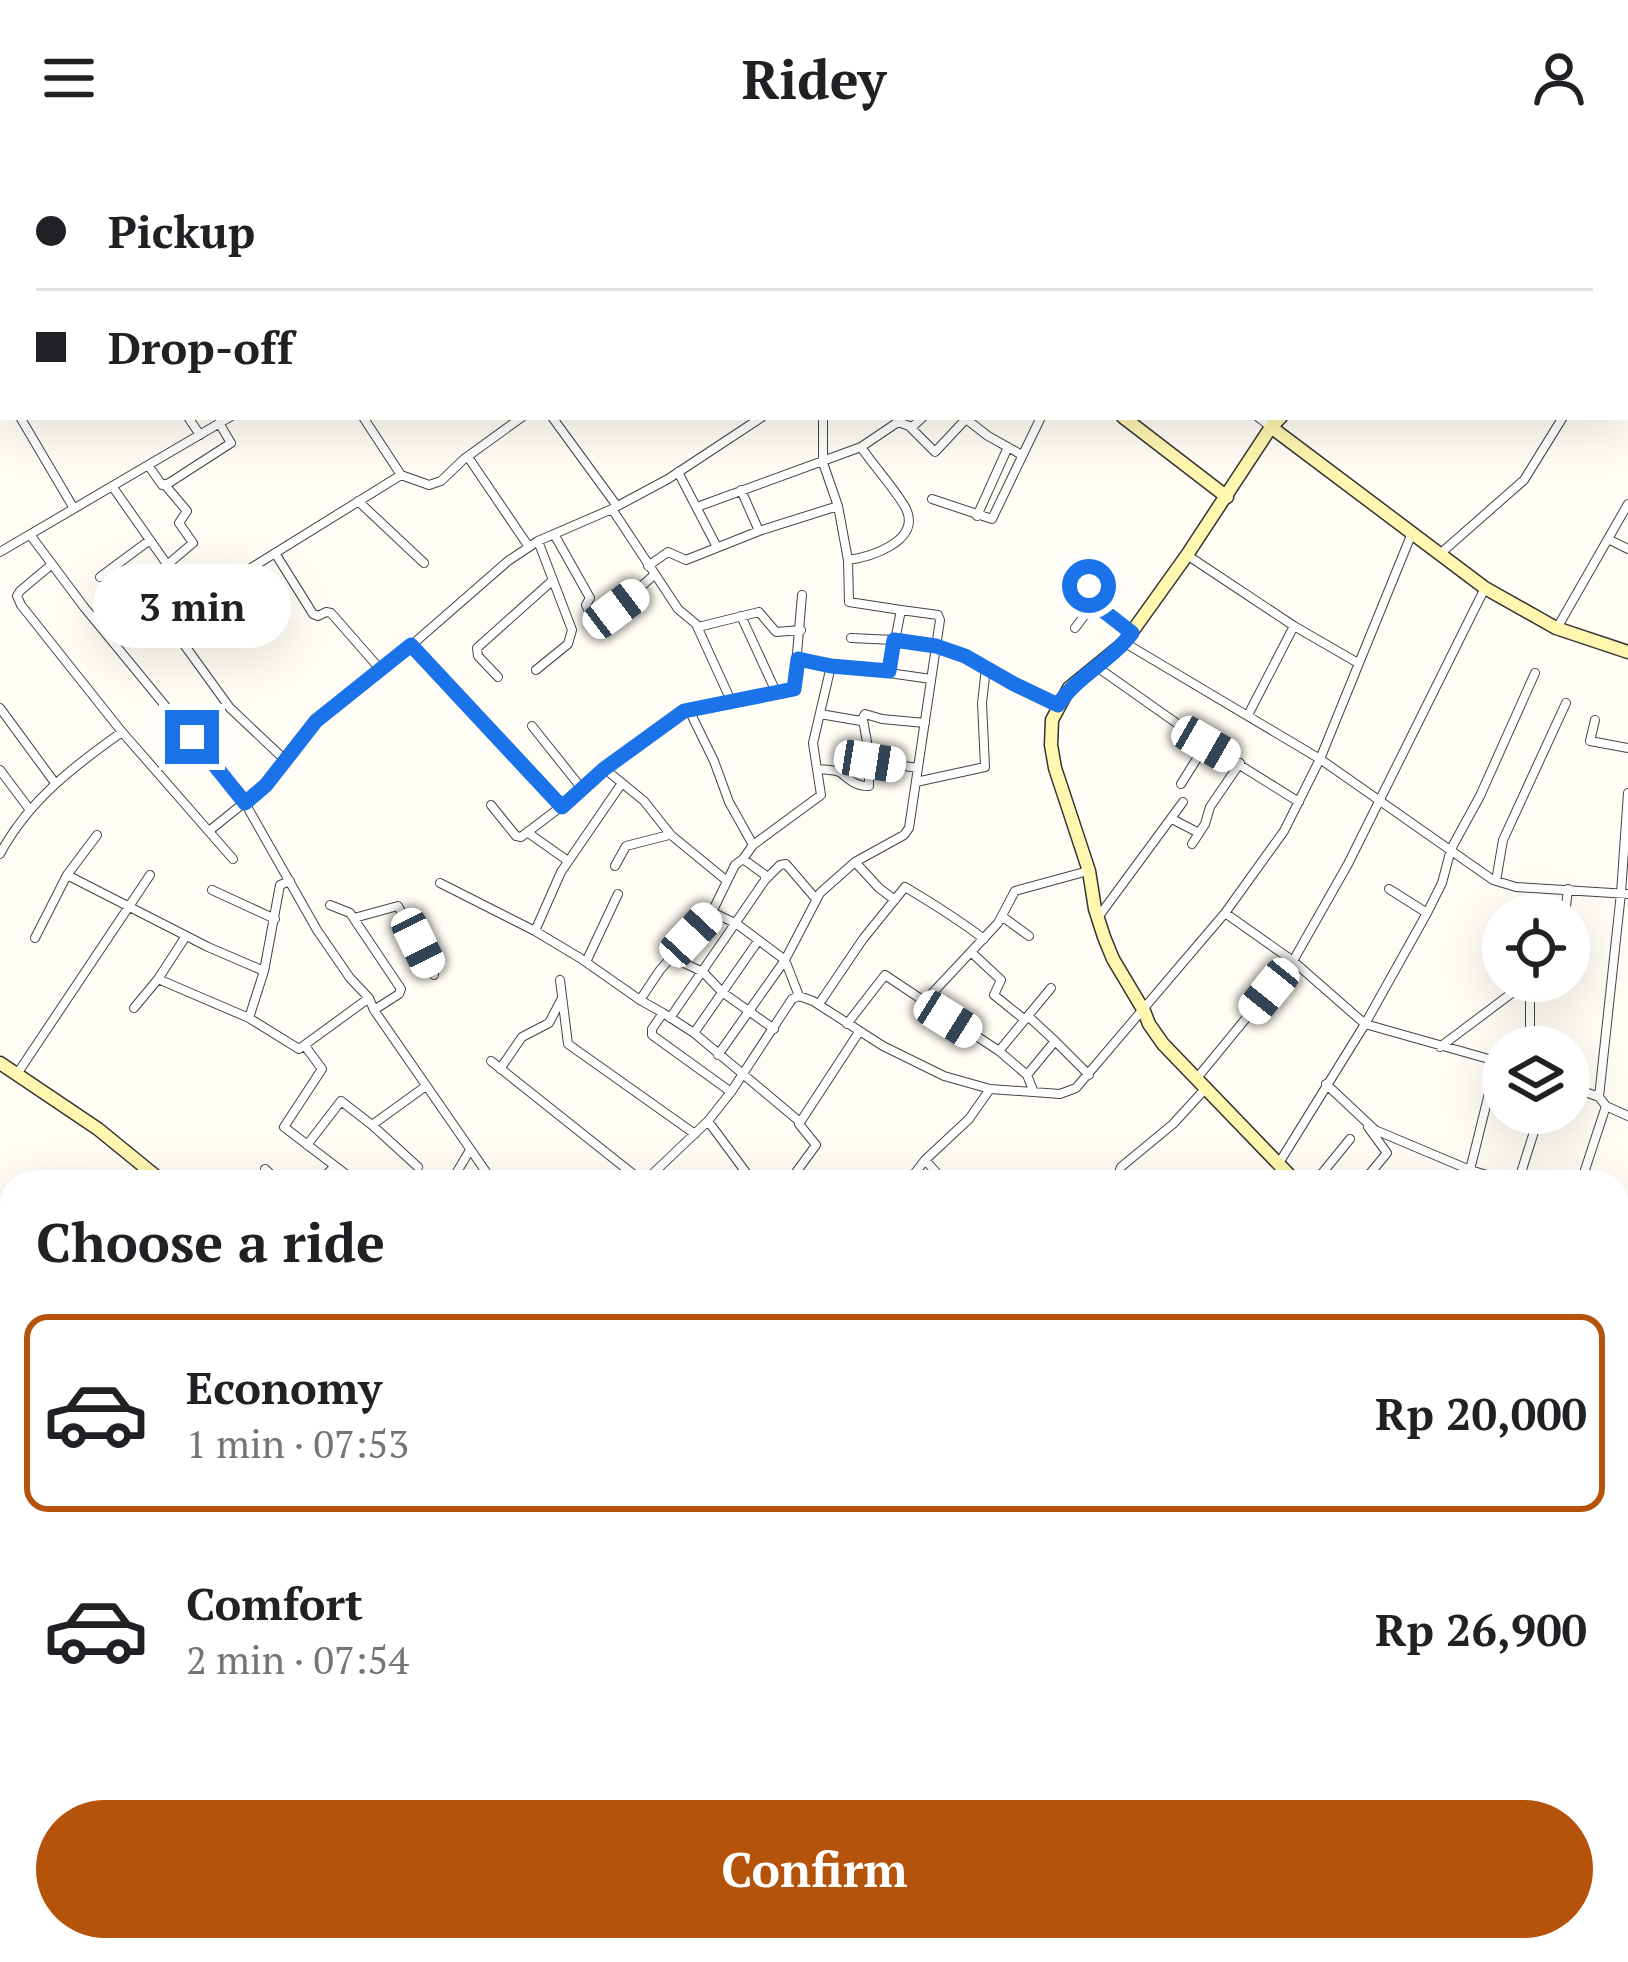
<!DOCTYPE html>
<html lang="en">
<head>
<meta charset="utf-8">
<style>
  body { margin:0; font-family:"PT Serif",serif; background:#f6f6f6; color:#202124; height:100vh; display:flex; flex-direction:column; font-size:45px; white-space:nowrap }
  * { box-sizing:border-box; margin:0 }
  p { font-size:39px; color:#757577 }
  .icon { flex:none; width:66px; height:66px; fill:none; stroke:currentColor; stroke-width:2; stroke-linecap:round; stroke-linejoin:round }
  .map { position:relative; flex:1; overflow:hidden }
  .side { position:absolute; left:0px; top:1014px; width:1629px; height:792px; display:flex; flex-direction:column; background:#fff; border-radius:36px 36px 0 0; box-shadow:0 12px 48px #0002 }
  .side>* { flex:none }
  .top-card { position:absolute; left:0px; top:0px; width:1629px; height:264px; box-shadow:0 12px 48px #0002; display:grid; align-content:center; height:264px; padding:0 36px; background:#fff }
  .tools { position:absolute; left:1482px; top:738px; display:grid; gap:24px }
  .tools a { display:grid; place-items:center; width:108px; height:108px; border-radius:50%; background:#fff; box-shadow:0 12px 48px #0002; font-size:60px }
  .end { position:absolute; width:54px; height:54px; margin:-27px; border:15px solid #1a73e8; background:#fff; box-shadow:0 0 0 6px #fff }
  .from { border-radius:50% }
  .bubble { position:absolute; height:84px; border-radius:42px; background:#fff; box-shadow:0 12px 48px #0002; font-size:39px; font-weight:600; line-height:84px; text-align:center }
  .car { position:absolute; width:36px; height:72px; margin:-36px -18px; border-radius:15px; box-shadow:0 0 9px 3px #0007; background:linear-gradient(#fff 24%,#345 0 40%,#fff 0 76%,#345 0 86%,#fff 0) }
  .top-card b { display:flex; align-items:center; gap:42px; height:114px; font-size:45px }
  .top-card b+b { border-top:3px solid #e0e0e0 }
  .top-card i { width:30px; height:30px; background:#202124 }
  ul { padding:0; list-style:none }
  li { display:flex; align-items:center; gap:36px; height:198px; margin:0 24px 18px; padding:0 12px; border:6px solid transparent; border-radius:24px }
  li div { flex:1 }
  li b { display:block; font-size:45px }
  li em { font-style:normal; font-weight:600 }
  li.current { border-color:#b45309 }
  li>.icon { width:108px; height:108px; stroke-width:1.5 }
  h2 { padding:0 36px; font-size:54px; line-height:144px }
  .cta { display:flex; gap:24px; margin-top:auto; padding:24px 36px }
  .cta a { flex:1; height:138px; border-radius:72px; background:#b45309; color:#fff; font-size:48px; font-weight:600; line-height:138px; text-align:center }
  header { display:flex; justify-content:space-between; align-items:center; height:156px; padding:0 36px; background:#fff; font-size:54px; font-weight:600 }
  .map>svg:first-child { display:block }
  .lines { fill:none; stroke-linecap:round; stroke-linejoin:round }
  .street-casing { stroke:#444; stroke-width:10 }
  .secondary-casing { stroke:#333; stroke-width:15 }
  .primary-casing { stroke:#222; stroke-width:15 }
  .street { stroke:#fff; stroke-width:8 }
  .secondary { stroke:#fff6b0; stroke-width:12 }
  .primary { stroke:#f9d66b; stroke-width:12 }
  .rail { stroke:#c4262e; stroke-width:3 }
  .route { stroke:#1a73e8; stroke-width:15 }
</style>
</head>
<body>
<header><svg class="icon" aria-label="menu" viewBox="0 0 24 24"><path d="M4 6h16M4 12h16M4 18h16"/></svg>Ridey<svg class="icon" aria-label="person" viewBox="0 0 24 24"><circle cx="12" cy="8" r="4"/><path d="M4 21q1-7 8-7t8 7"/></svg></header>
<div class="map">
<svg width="1628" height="1806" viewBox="0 0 1628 1806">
  <rect width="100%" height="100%" fill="#fffdf5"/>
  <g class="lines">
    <g class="street-casing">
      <path id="street" d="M911,0l4,3
        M1073,0l3,3
        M1424,0l24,3
        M119,3l1,-3
        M265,3v-3
        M312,3l1,-3
        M426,3v-3
        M477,3l1,-3
        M695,3l2,-3
        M836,3l2,-3
        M903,3l2,-3
        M1088,3v-3
        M1493,3l1,-3
        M1607,3l2,-3
        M1626,19h2
        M0,42l3,2
        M0,212l3,-4
        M0,228l3,5
        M20,261l53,90
        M188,261l12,18
        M363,261l38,58 28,10 12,-4 23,-22 58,-42
        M552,261l65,89
        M823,261v46l15,43 10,54 1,42 52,8
        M1258,261l13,10
        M910,271l25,25 31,-33 22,17 34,19
        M468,301l61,90
        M148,309l14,20 7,-2 62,-40 -12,-20
        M678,316l39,75
        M165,329l22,26 -8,12 14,20 -26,22
        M112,330l85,121
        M741,334l18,41
        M932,343l60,20 49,-102
        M358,345l66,62
        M697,351l164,-60 37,-25 14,5 11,-10
        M612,353l66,100 18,15 36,79
        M977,360l31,-69
        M554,378l36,64 -4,7 7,15 23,-11 38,-34
        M31,380l53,71 161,196 72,127 33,48 19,20 5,12 119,172
        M1608,383l20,10
        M0,396l230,-135
        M275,397l38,61 5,2 8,-4 5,1 49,56
        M1441,397l83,-73 39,-63
        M1187,399l107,71 64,37
        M848,404c22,-3 71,-18 59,-49 -6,-15 -35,-47 -46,-64
        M51,409l-31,26 -3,5 4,9 101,127 111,127
        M648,410l20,-14 18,8 73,-29 79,-25
        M100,421l50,-37
        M1089,430l4,4 3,15 35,27
        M741,460l36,78
        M698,471l61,-15 17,20 25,-2
        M1075,472l19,-25
        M1557,472l71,-124
        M851,482l43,2 42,6 39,15 39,23 44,21
        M1125,487l195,116 173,121 23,7 112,7
        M411,489l151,162
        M798,504l133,19
        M1097,511l109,77 93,58
        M536,514l32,-26 4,-14 -34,-89
        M498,521l-20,-21 -1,-8 76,-68
        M0,552l55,75
        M691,555l103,-22 8,-94
        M820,558l41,7 4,-7 17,5 43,4
        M1248,559l46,-89
        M1595,564l-5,21 38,7
        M532,570l51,64
        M285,604l-55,-52 -50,-69 -3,-10 45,-43 179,-111
        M870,605l48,7
        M605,613l39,32 27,34 56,46
        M817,613c7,1 18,0 24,4 10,8 14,13 28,13v-33l-6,-33
        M0,614l30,40
        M916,626l69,-15 -3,-64 4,-35
        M1181,628l25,-40
        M491,649l25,31 5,1 62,-47 21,-21 85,-59 25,51 15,41 24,43
        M1172,663l27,14
        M209,675l57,-46 50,-64 98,-78 94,-82 30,-20 74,-32 56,-30 94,-62
        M527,676l41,29
        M1192,688l13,-20 5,-17 30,-44
        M0,698c28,-53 74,-88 122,-122
        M743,703l22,16v4
        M855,706l24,26 16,12
        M615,710l11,-20 43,-11
        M67,719l141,72 56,24
        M290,725l-10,4 -16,86 -15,47 50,31 70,-51
        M1496,725l7,-41 63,-137
        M440,727l95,48 45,27 60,42 23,13 31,20 106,89
        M1389,733l38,24
        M212,734l63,29
        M330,749l20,8 51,76 -2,5 -25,16
        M712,756l25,12 48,36 14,36
        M1225,757l68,48 72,63 138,39
        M1565,759l3,-26
        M1099,760l84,-114
        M1003,761l26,19
        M354,762l44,-12 36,69
        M535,775l26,-59 61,-89
        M186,780l-28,43 91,39
        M35,782l32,-63 30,-40
        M971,796l30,28 -7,15 31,25
        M671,801l32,15 19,20 52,37
        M586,806l32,-68
        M560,824l8,64 127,90
        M640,844l20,-30 52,-58 23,-47 8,-6 10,-14 68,-50 -8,-52 18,-77
        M924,846l74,-79 17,-32 73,-20
        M819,848l44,-65 42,-52c27,16 54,33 79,52
        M134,852l24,-29
        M663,857l-11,16v6l79,57
        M1028,860l27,25
        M670,862l95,-138 15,-15 6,-1 30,35
        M847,868l38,-49 114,76 28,24 6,15
        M694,877l64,-92
        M305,890l17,23 -38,58 72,55
        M1440,891l88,-66
        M1530,891v-66
        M999,895l52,-63
        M718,899l67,-95 35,-67 35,-31 49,-27 5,-7 31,-208 -2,-5 -37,-5 -12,61
        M491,905l152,121
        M500,913l22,-32 27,-14 12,-23
        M17,918l133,-199
        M1027,919l28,-34 34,34
        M1197,922l96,-117 55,-97 137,-276
        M1326,928l49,46 95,40 41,12
        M1569,930l30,11 7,9 22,10
        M1599,941l22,-204 7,-100
        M708,965l45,61
        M372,969l46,42
        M307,989l34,-44 31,24 54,-39
        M925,1004l20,22
        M1279,1007l86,-139 62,-111 15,-30 9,-34 29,-53 55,-123
        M265,1013l14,13
        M319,1026l16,-16
        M451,1026l19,-32
        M644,1026l64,-61 23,-29 61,-93 7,-3 14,5 70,45 61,30 46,13 70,5 16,-6 149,-175 59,-82 36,-72 92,-226
        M789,1026l27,-37 -17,-21 60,-92
        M908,1026l17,-22 44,-41 21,-30
        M1115,1026l6,-15 52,-43 33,-36
        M1315,1026l35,-43
        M1363,1026l24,-29 -19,-26
        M1467,1026l30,-121
        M1518,1026l22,-69
        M1581,1026l25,-76
        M0,1238l12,-36
        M1617,1309l11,-5
        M0,1375l12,5
        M0,1420l12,5
        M0,1466l12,-35
        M0,1556l12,4
        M1617,1562l11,-6
        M0,1600l12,4
        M1617,1652l11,7
        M1617,1704l11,7
        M1617,1745l11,-23
        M1099,1794l13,12
        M1269,1794l9,12
        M1315,1794l18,11
        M1549,1794l28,12
        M1087,1806l10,-12
        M1411,1806l5,-12
        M1588,1806l6,-12"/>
    </g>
    <g class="secondary-casing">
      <path id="secondary" d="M87,0l5,3
        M598,0l11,3
        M333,3l20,-3
        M1123,261l104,80
        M1281,261l-10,10 -84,128 -63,88 -55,45 -17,32 -1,25 4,23 34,103 6,38 9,28 9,22 31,52 5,13 14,20 133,138
        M1271,271l214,161 71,40 72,24
        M0,907l98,66 65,53
        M1617,1395l11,12
        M959,1794l6,12"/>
    </g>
    <g class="primary-casing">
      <path id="primary" d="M1349,0l4,3
        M1367,0l4,3
        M1626,178l2,1
        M1626,190l2,2"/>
    </g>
    <use href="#street" class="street"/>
    <use href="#secondary" class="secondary"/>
    <use href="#primary" class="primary"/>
    <path class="rail" d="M1274,0l13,3
      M1304,0l12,3
      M1626,32h2"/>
  </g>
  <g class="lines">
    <path class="route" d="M192,581l53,66 21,-18 50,-64 95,-76 151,162 42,-38 80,-58 110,-22 4,-30 33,7 58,5 5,-31 42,6 29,10 49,28 44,21c19,-29 53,-44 74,-72l-36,-28 -2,-15 -5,-4"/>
  </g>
</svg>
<div class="tools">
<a><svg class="icon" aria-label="locate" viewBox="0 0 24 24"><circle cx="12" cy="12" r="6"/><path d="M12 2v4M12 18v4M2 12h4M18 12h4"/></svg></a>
<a><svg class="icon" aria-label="layers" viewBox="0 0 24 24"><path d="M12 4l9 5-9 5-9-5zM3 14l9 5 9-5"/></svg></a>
</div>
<i class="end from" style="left:1089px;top:430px"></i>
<i class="end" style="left:192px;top:581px"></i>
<div class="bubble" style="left:93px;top:408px;width:198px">3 min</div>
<i class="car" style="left:616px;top:453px;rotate:53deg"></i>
<i class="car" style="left:1206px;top:588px;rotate:120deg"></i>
<i class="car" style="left:870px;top:605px;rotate:99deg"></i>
<i class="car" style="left:691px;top:779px;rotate:43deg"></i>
<i class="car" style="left:418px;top:787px;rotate:154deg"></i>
<i class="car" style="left:1269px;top:835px;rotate:219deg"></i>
<i class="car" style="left:948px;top:863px;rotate:122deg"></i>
<div class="top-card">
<b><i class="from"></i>Pickup</b>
<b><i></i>Drop-off</b>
</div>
<section class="side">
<h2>Choose a ride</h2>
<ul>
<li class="current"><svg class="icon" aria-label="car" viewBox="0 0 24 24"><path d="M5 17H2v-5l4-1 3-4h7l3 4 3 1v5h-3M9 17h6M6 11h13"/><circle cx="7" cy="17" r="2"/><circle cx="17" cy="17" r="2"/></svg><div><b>Economy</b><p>1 min · 07:53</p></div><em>Rp 20,000</em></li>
<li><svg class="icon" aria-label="car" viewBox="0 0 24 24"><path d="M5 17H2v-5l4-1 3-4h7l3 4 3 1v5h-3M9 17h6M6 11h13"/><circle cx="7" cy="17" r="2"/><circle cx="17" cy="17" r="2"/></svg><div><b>Comfort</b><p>2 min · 07:54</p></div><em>Rp 26,900</em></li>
</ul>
<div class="cta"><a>Confirm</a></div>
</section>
</div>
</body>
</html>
